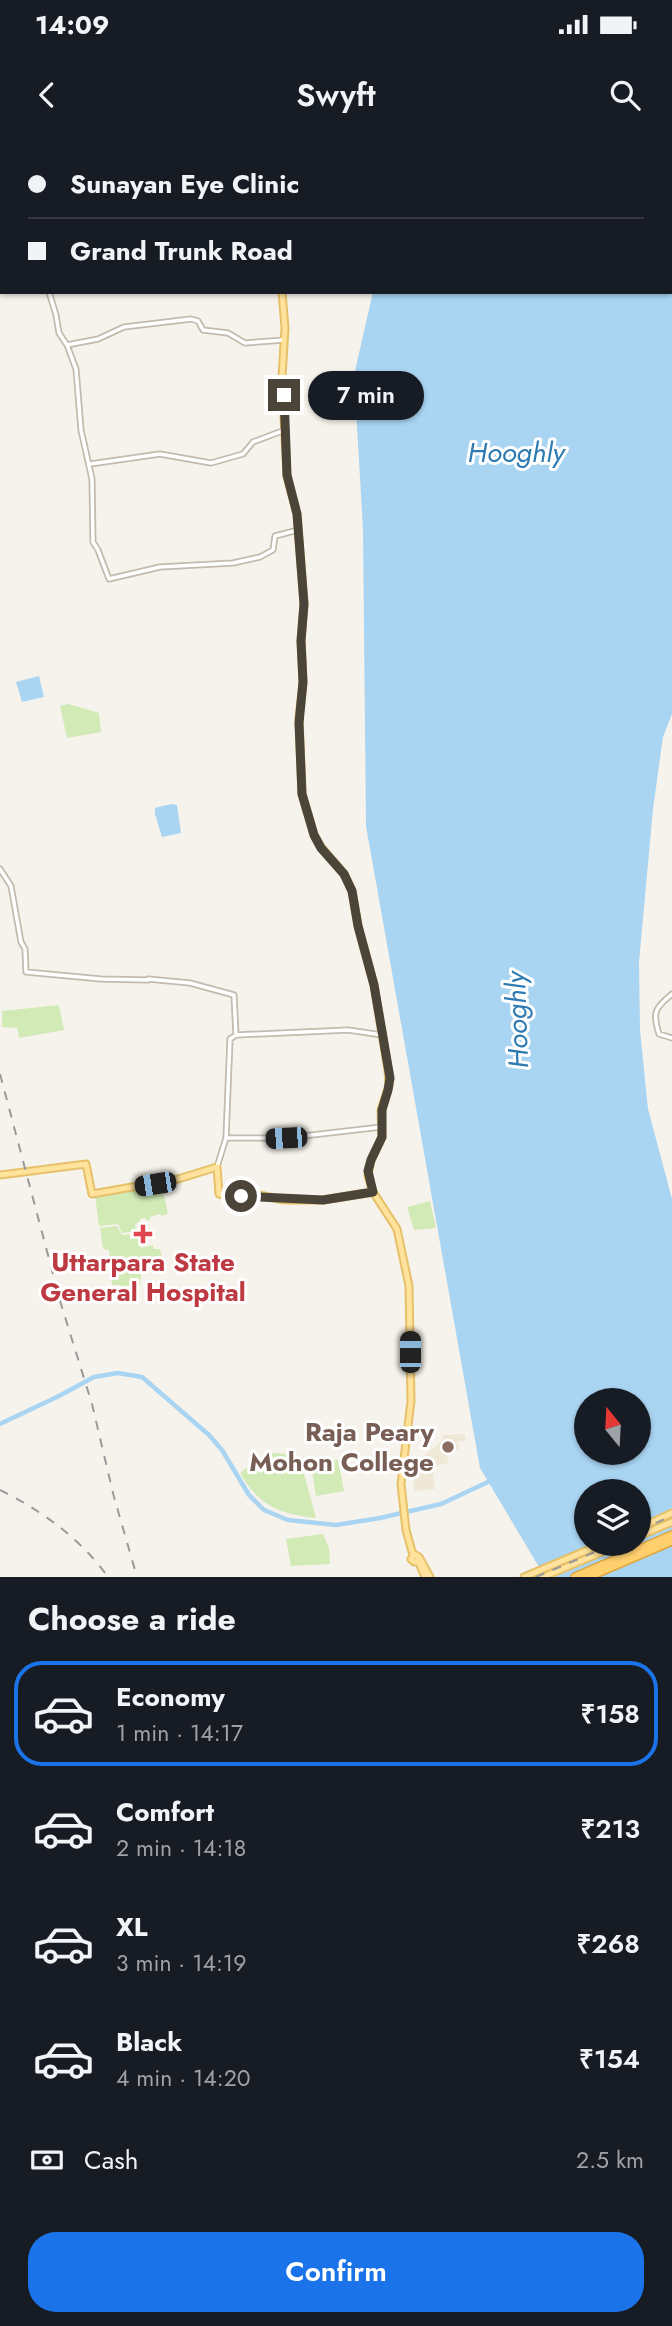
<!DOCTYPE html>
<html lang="en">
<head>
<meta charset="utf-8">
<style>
  body { margin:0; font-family:Jost,sans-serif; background:#20242c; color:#f1f3f6; height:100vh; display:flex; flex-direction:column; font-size:26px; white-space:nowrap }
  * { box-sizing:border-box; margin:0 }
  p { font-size:23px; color:#9ea1a6 }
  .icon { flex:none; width:38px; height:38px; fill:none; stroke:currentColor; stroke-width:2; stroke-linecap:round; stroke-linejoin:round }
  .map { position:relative; height:1437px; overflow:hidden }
  .panel { display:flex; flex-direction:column; background:#171b24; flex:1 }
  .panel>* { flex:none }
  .top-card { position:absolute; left:0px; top:0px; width:672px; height:154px; box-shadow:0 2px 5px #0004; display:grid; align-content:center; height:154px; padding:0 28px; background:#171b24 }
  .needle { width:46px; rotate:342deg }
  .fabs { position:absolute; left:574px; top:1248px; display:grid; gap:14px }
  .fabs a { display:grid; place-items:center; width:77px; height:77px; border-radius:50%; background:#171b24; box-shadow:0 2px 5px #0004; font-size:35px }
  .end { position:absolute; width:32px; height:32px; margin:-16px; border:9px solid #4b4439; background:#fff; box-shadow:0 0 0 4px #fff }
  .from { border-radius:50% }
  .bubble { position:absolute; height:49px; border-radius:24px; background:#171b24; box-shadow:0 2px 5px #0004; font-size:23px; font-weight:600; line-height:49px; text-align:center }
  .car { position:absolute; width:21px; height:42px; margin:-21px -10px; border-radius:9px; box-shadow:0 0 5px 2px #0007; background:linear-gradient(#222 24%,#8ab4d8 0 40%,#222 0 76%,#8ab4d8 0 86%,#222 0) }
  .top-card b { display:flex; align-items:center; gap:24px; height:66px; font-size:26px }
  .top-card b+b { border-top:2px solid #363941 }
  .top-card i { width:18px; height:18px; background:#f1f3f6 }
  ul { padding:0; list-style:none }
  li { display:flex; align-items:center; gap:21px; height:105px; margin:0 14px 10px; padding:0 14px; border:4px solid transparent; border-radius:28px }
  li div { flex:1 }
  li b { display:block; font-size:26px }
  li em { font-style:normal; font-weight:600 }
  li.current { border-color:#1a73e8 }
  li>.icon { width:63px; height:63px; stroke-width:1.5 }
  h2 { padding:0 28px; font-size:32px; line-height:84px }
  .pay { display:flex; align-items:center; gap:18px; height:77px; padding:0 28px; font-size:26px }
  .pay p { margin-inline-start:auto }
  .primary-button { display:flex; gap:14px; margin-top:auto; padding:14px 28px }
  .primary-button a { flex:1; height:80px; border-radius:28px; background:#1a73e8; color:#fff; font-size:28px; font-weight:600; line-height:80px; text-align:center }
  .status { display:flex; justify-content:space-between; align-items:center; height:49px; padding:0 35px; background:#171b24; direction:ltr }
  .status svg { height:19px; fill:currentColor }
  header { display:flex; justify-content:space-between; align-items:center; height:91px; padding:0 28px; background:#171b24; font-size:32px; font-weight:600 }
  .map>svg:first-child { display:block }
  .education { fill:#efe8d6 }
  .green { fill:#d2eab5 }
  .water { fill:#a9d4f2; fill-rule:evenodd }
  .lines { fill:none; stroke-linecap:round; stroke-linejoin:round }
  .river { stroke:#a9d4f2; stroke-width:4.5 }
  .minor-casing { stroke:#c2bbae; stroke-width:7 }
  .major-casing { stroke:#e6c16a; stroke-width:9 }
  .highway-casing { stroke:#e0a43c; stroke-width:10 }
  .minor { stroke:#fff; stroke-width:3.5 }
  .major { stroke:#ffe39c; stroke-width:5 }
  .highway { stroke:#ffcf6e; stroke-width:7 }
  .rail { stroke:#9a9a9a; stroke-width:2; stroke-dasharray:9 9; stroke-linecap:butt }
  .route { stroke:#4b4439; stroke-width:9 }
  .health-dot { fill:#e0444e; stroke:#fff; stroke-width:2.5 }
  .education-dot { fill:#8d6e63; stroke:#fff; stroke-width:2.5 }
  .labels { text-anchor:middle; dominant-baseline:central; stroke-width:6; stroke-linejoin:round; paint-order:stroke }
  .health-label { font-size:26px; font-weight:bold; fill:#be3a42; stroke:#fff }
  .education-label { font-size:26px; font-weight:bold; fill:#785e54; stroke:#fff; text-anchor:end }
  .water-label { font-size:28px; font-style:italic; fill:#2e7ab2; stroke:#fff }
</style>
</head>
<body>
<div class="status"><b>14:09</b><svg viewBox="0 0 49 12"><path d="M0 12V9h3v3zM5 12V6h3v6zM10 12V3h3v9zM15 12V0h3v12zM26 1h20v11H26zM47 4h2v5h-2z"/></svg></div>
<header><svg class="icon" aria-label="back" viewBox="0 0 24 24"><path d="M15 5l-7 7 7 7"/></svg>Swyft<svg class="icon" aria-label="search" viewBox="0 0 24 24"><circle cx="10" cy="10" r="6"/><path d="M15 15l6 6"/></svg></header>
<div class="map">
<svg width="672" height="1437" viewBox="0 0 672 1437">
  <rect width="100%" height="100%" fill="#f6f3ec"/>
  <path class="education" d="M465,1294l1,7 -8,1 1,7 -12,2 1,12 -16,3 3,23 -21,2 -1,-25 6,-7 18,-13 5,-5 1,-6z"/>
  <path class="green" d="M69,564l30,9 2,19 -34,6 -7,-32z
    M59,865l5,25 -45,8 -2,-10 -15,-1v-16z
    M156,1044l1,7 6,-1 5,24 -7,2 -1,-2 -10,3v3h-4l-1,-2 -5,1v3l-5,2 1,7 -14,2 -4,-9 -19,2 -4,-31z
    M430,1061l6,27 -22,2 -7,-23z
    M117,1086l5,9 7,-1 1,5 7,-2 4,11 12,-3 1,4h6l4,21 -23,1 -1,15 -20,1v-2h-8l-3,-35 -6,-1 -3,-21z
    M273,1313l14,1 13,5 16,59c-36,-4 -57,-12 -76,-45l24,-18z
    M338,1320l6,31 -28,5 -5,-32z
    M323,1394l6,14 1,16 -39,2 -5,-27z"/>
  <path class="water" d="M410,0h262v574l-9,23 -10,72 -14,153 1,68 8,79 24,90v378h-127l-65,-109 -114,-642 -3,-297 -9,-154 19,-83h297v-150h-261zM586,1260h53v52h-53zM586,1351h53v53h-53z
    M39,536l5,21 -22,5 -6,-20z
    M171,664l6,1 4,28 -19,4 -7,-23v-6z"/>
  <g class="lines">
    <path class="river" d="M0,1284l59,-28 35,-19 24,-4 24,4 67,58 13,15 27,45 15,15 24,10 48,5 44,-7 61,-14 47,-22"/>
    <g class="minor-casing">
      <path id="minor" d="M0,138h2
        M49,152l7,23 3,18 8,12 9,24 5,61 11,49 1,63 5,8 11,29 51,-12 73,-4 27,-6 13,-7 2,-14 23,-6
        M67,205l31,-6 26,-12 67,-8 7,2 5,9 25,3 17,10 39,-3
        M90,324l70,-10 51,9 32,-9 10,-12 32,-12
        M0,729l11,17 10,56 4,7 1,23 75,7 47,1
        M148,839l42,4 44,12 2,40 -6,4 -4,99 -9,29
        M672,854c-17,14 -20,18 -13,40l13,4
        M236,895l112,-5 34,5
        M226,998h60l95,-11"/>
    </g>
    <g class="major-casing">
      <path id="major" d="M318,0v2
        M282,152l3,36 -3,49 5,99 10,38 7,90 -3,37 2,41 -4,36 3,76 12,41 7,12 23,27 8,17 6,35 16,59 14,85 1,16 -8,24 1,27 -11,23 -3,16 5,16 24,37 12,57 2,115 -10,83 5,46 7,25
        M0,1035l86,-11 6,30 86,-15 39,-12 2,27 9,2 31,-1 25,5h39l50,-8
        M639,1388l33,-15
        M639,1396l33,-14
        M419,1417l-5,-3 -3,5 3,3 4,-1 7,16
        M419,1417l11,20
        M524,1437l78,-33
        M543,1437l78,-33"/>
    </g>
    <g class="highway-casing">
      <path id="highway" d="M575,1437l97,-42
        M588,1437l84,-36"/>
    </g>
    <use href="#minor" class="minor"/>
    <use href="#major" class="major"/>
    <use href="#highway" class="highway"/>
    <path class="rail" d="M0,934l61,230 31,100 22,93 23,80
      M0,1350c41,20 81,49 108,87
      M639,1390l33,-14
      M536,1437l78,-33"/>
  </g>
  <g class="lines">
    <path class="route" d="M241,1056l82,4 50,-8 -5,-21 3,-11 11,-23v-27l6,-20 2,-12 -16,-93 -16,-59 -6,-35 -8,-17 -23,-26 -7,-13 -12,-41 -3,-71 4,-41 -2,-41 3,-37 -7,-90 -10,-39 -3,-80"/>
  </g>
  <path class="health-dot" d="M139.5 1083.5h7v7h7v7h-7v7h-7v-7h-7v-7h7z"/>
  <circle class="education-dot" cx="448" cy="1307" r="7"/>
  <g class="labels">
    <g class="health-label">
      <text x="143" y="1122">Uttarpara State<tspan x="143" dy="30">General Hospital</tspan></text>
    </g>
    <g class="education-label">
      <text x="434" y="1292">Raja Peary<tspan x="434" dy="30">Mohon College</tspan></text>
    </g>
    <g class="water-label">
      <text x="516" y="312">Hooghly</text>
      <text transform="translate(517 880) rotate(-92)">Hooghly</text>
    </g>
  </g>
</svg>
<div class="fabs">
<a><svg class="needle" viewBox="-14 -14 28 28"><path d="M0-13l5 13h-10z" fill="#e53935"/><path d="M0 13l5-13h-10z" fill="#9ea1a6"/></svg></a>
<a><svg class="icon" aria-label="layers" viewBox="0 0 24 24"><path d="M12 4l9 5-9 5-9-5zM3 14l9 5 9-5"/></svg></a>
</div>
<i class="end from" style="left:241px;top:1056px"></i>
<i class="end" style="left:284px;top:255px"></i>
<div class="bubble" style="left:308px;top:231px;width:116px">7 min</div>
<i class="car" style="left:286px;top:998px;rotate:267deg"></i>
<i class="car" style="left:155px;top:1044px;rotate:261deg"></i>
<i class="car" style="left:410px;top:1212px;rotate:0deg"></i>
<div class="top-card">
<b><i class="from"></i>Sunayan Eye Clinic</b>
<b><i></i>Grand Trunk Road</b>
</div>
</div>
<section class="panel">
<h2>Choose a ride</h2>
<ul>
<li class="current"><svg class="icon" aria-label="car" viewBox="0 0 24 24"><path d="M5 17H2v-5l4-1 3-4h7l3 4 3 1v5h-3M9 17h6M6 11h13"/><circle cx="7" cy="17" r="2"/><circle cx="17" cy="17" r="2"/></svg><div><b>Economy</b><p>1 min · 14:17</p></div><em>₹158</em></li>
<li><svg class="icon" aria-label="car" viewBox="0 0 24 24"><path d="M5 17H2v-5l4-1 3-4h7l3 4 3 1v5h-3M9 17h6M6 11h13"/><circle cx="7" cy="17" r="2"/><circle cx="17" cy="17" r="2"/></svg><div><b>Comfort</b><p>2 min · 14:18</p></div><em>₹213</em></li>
<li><svg class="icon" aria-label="car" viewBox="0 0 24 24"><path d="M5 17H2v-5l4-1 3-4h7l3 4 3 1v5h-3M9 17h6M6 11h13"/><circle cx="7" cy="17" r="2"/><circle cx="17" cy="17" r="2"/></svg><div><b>XL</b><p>3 min · 14:19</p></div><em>₹268</em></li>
<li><svg class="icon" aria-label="car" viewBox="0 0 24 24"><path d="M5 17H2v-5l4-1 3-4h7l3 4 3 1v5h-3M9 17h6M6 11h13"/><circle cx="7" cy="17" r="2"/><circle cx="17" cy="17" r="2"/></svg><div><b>Black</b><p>4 min · 14:20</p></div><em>₹154</em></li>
</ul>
<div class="pay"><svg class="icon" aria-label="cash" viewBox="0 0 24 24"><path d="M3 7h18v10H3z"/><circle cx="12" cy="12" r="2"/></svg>Cash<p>2.5 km</p></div>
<div class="primary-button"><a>Confirm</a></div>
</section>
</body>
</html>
